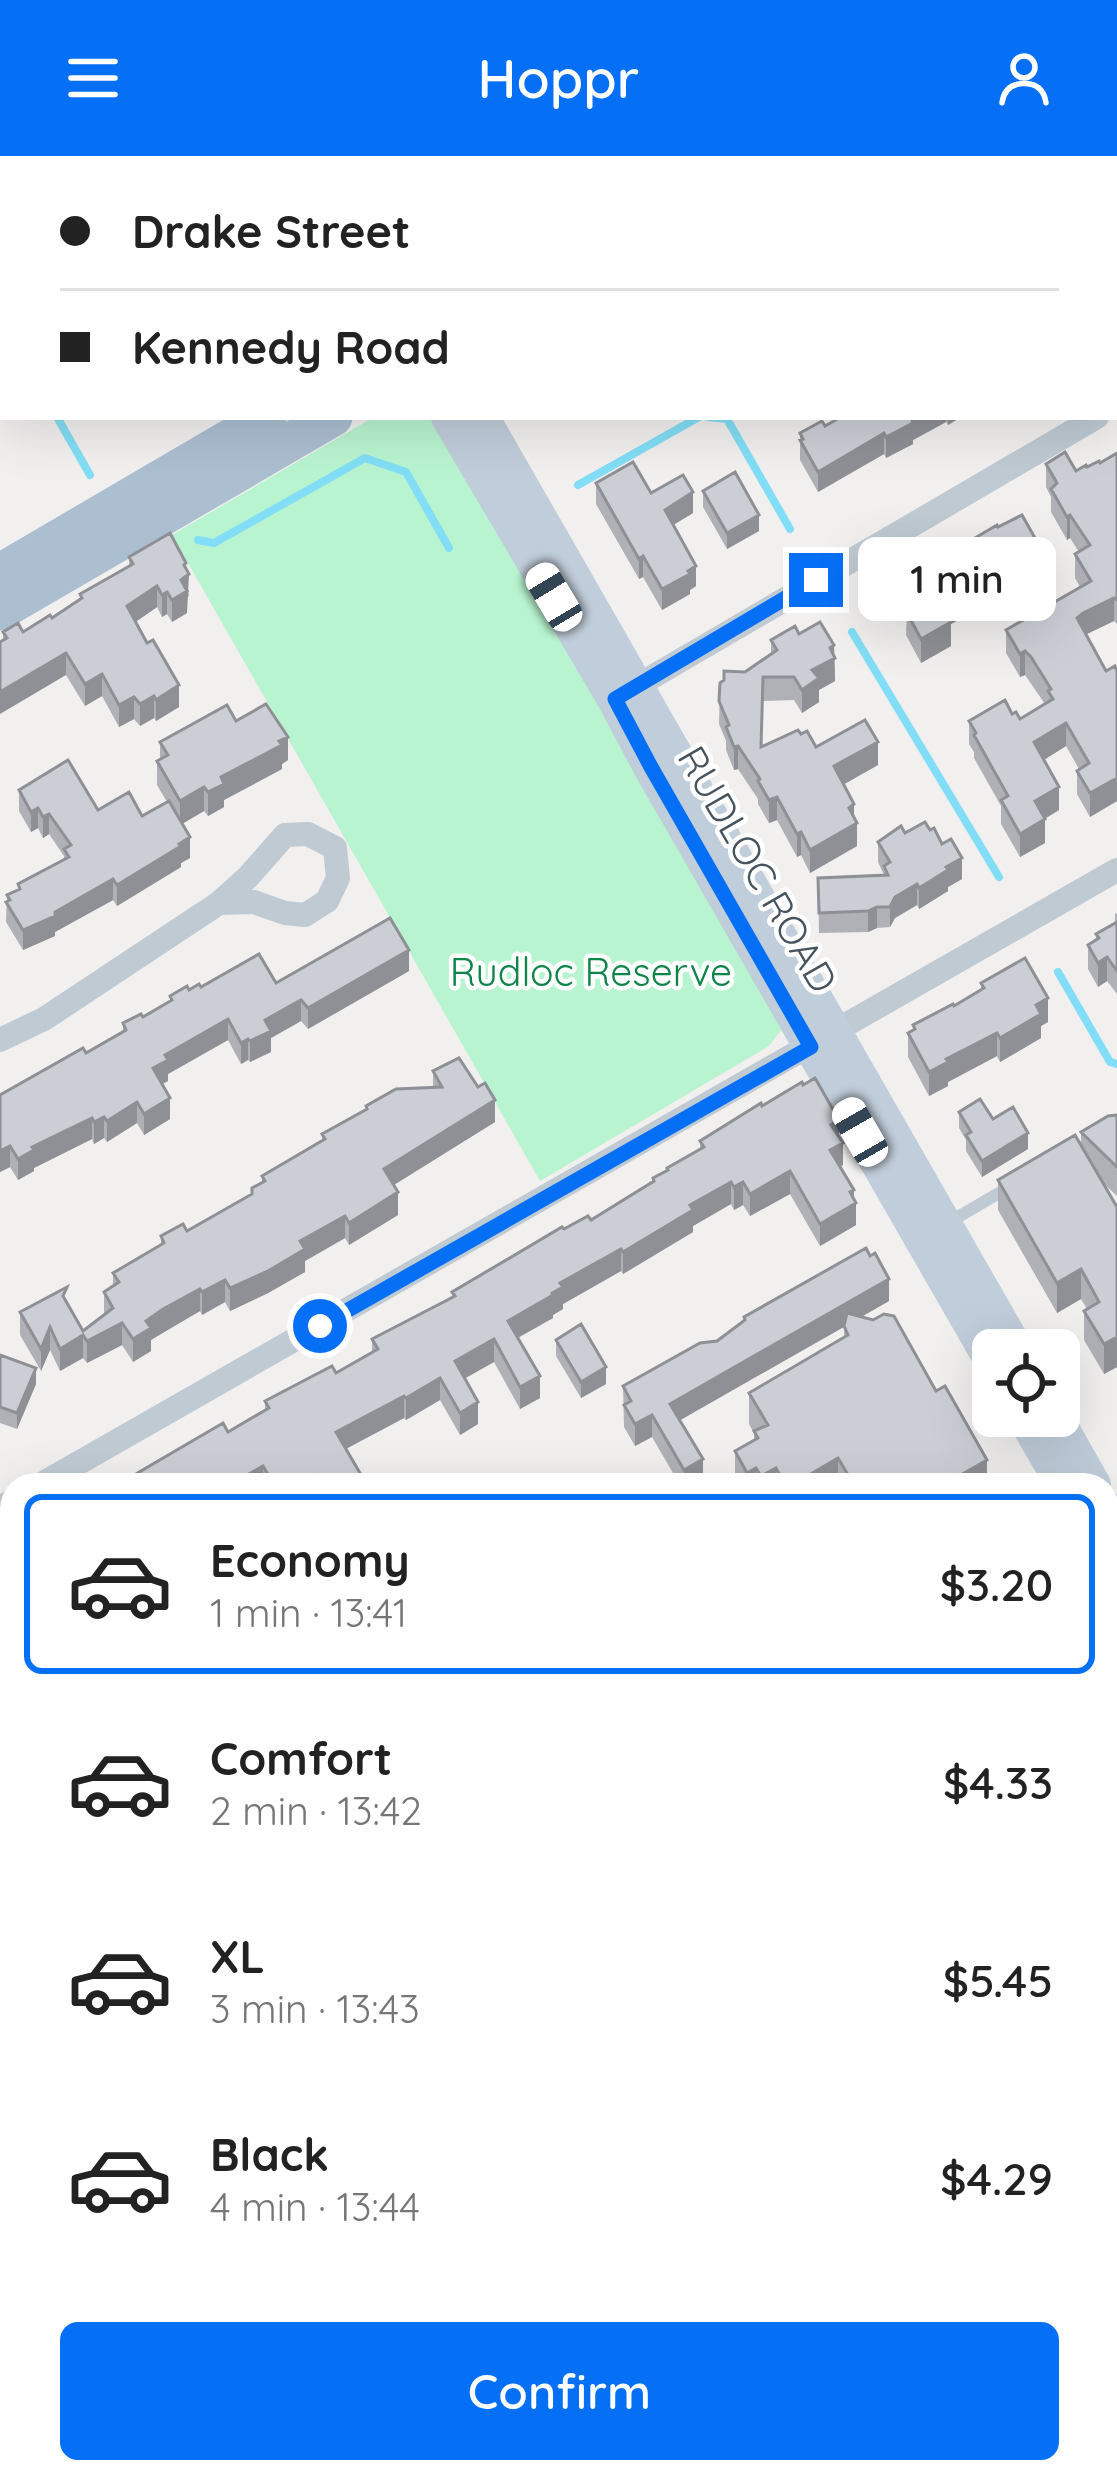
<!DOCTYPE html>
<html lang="en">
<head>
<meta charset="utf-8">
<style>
  body { margin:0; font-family:Quicksand,sans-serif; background:#f6f6f6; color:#222; height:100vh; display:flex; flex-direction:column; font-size:45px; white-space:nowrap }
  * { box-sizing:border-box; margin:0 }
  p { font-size:39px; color:#767676 }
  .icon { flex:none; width:66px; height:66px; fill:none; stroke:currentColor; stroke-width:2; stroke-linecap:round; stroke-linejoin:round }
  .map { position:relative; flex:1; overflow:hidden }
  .drawer { position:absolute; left:0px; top:1317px; width:1119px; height:1011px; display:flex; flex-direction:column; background:#fff; border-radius:36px 36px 0 0; box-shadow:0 12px 48px #0002 }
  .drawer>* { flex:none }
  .banner { position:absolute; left:0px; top:0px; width:1119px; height:264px; box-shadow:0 12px 48px #0002; display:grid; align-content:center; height:264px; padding:0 60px; background:#fff }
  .controls { position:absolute; left:972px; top:1173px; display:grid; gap:24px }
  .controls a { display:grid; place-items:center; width:108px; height:108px; border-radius:18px; background:#fff; box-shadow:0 12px 48px #0002; font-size:60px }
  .end { position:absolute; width:54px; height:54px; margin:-27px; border:15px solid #056ff6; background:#fff; box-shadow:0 0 0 6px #fff }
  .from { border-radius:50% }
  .bubble { position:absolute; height:84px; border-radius:18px; background:#fff; box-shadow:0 12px 48px #0002; font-size:39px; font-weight:600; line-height:84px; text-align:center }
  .car { position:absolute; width:36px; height:72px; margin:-36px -18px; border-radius:15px; box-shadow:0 0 9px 3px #0007; background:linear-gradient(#fff 24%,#345 0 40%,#fff 0 76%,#345 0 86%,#fff 0) }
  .banner b { display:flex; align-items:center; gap:42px; height:114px; font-size:45px }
  .banner b+b { border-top:3px solid #e0e0e0 }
  .banner i { width:30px; height:30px; background:#222 }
  ul { padding:21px 0 0; list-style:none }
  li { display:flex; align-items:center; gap:36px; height:180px; margin:0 24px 18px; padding:0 36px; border:6px solid transparent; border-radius:18px }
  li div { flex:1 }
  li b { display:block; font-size:45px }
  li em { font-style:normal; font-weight:600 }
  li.selected { border-color:#056ff6 }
  li>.icon { width:108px; height:108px; stroke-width:1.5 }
  .primary-button { display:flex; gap:24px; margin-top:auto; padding:24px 60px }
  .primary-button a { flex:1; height:138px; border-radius:18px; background:#056ff6; color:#fff; font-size:48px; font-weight:600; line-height:138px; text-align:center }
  header { display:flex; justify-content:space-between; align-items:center; height:156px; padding:0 60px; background:#056ff6; color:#fff; font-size:54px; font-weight:600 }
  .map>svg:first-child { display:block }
  .commercial { fill:#fef7e8 }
  .education { fill:#e3e0e1 }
  .green { fill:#b9f4d0 }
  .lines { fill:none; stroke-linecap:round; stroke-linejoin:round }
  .stream { stroke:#82def6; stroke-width:8 }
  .path { stroke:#6ed6a2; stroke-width:4.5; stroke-dasharray:9 6; stroke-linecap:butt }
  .service { stroke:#bfcad3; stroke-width:12 }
  .minor { stroke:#bfcad3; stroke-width:24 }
  .tertiary { stroke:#bfcad3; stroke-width:30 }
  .secondary { stroke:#c0cdda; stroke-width:36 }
  .primary { stroke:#acbfd1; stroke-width:39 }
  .wall { fill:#afb1b7 }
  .shaded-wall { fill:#8e9095 }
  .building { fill:#cbced5; stroke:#8e9095; stroke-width:3 }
  .route { stroke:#056ff6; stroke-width:15 }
  .labels { text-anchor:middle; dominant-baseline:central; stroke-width:9; stroke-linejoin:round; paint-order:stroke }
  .street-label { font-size:39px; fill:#45535f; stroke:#fff }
  .park-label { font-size:39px; fill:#0d8448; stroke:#fff }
</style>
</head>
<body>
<header><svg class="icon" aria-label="menu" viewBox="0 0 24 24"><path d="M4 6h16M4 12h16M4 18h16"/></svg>Hoppr<svg class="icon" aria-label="person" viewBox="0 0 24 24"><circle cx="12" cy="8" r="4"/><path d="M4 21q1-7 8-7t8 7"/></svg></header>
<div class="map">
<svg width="1117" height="2327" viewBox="0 0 1117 2327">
  <rect width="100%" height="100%" fill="#f2efef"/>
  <path class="commercial" d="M468,2316h345l-20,11h-319z"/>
  <path class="education" d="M0,1571l12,22v723h396l6,11h-414z"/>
  <path class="green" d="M374,261l57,1 89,134 266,472 -17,22 -229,135 -368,-646z"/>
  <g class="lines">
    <path class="stream" d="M0,215l3,1
      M57,261l33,58
      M708,261l19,2 63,110
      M578,329l121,-68
      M198,384l16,3 151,-85 41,14 43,76
      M852,476l147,245
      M1058,816l52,90 7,2"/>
    <path class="path" d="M0,1563l12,21
      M429,2316l6,11"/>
    <path class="service" d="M946,1068l65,-38
      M46,2316l5,11"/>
    <path class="minor" d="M1116,250h1
      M623,538l474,-277
      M0,884l44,-21 175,-116 29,-26 37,-42 23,-1 27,14 3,30 -11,23 -22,14 -20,-2 -31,-11 -35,1
      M40,1329l1077,-615
      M0,1352l12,-7
      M0,1501l12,21
      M468,2316l6,11"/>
    <path class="tertiary" d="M1079,2316l11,11"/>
    <path class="secondary" d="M449,261l166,282 36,68 342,595
      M481,261l535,933
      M1024,1260l40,69
      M1054,1260l39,69
      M1107,1353l10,18
      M1107,1402l10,17"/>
    <path class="primary" d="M750,3l5,-3
      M0,417l267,-156
      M0,455l333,-194
      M1107,2178l10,-5
      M1107,2211l10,-6
      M854,2327l19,-11
      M908,2327l19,-11"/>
  </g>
  <path class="wall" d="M854,0h208l1,3h-214z
    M841,261h120l-13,8 -2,-3 -33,18v4l-27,14 -2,-4 -66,38 -18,-32v-27l25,-7z
    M1117,297v171l-3,-3 -28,13 20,37h11v130l-27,16 -13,-23v-23l2,-2 -13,-23 -22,14 15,50 -14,9v24l-25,14 -19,-33v-18l-27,-48v-6l-5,-8v-23l43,-7 8,5 25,-15 -20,-29 -5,2 -14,-24v-23l74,-43 -5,-9v-24l4,-2 -9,-14 -3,2 -16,-28v-15l-5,-10v-23l30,7 24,-8z
    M596,327l55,10 42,20 -20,12 23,61 -6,4v4l-28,16 -19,-33 -4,2 -43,-75z
    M703,335l56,40 -32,18 -24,-42z
    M946,399l94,16 -33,17v15l-21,12 -4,-8 -31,17v22l-30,17 -15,-28 1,-24 -7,-12v-24z
    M129,401l57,12 3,27 -2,2v15l-15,9 -5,-8 -5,3 -5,-10 -22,15 44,85 -23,14 -2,-3 -14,8 -6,-7 -15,8 -17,-31 -17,10 -19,-31 -63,-34v-9h20l29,-14 28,-19v-5l49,-28z
    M799,478l35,11 1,36 -16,9v12l-17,11 -8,-13 -31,1 -1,46h54l62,18 -35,19 11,34 3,28 -47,27 -9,-18 -4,2 -20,-37 -8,3 -11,-19v-5l-20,-30 -4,1 -8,-20v-9l-7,-17 1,-41 25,-11 26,-18v-14z
    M236,565l52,39 -6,4v5l-58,31v7l-16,9 -4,-5 -22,13 8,34 -9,5v4l-64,39 -4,-6 -58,32v4l-32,14 -17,-28 1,-27 11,-5v-6l46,-25v-3l-15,-22 -6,4 -5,-10 -7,4 -12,-21v-21l79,20 44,6 25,-14 -10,-17v-24l3,-2v-17z
    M905,677l57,46 -14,8v4l-29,18 -2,-4 -22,13 -5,9 -13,1 -9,4 -49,1 -1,-55 66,-3 -6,-13v-20z
    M1117,757v81l-10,-13 -9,6 -10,-18v-24l8,-5v-6l19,-11v-9z
    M409,815l-101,58 -7,-8 -30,17v14l-21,10 -2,-2 -7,4 -13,-24 -60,34v7l-6,3 8,35 -26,16 -7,-12 -30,19 -3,-4 -10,6 -2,-5 -58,29v3l-16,9 -8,-13 -10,5v-77l86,-42 37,-21v-9l20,-6 27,-16v-5l31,-9 75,-4z
    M981,827l67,39 -7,4v12l-41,24 -3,-6 -49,26v4l-19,10 -21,-39v-24l5,-3v-5l41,-19 27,-16z
    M433,915l62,51 -101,63 4,30 -49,30 -4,-7 -40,23v11l-37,21 -38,18 -5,-9 -23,13 -2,-4 -37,21 -12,8v11l-18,11 -11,-17 -35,18 -4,-5 -23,13 -10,-21 -9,21 -21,-36v-23l47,-9 16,28 21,-16v-23l9,-6v-13l48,-28v-9l26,-5 65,-37 10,-11v-7l60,-35v-7l44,-24v-4l67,-18z
    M762,950l77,31 4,28 -3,2 14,32 2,26 -36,21 -30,-52 -40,22 -7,-11 -9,5 -3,-6 -38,22v6l-70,42 -2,-3 -58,33v5l-10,6v3l-35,20 22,60 -20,11 -26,-47 -29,16 13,46 -18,11 -20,-35 -34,20 -2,-2 -58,31 21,36h-250l111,-53 37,-21v-10l71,-28 36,-20v-14l80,-42v-5l112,-63 27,-9 62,-37v-5l14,-7v-3l33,-19v-8z
    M959,956l34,7 35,30 -46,28 -16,-26v-11l-7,-12z
    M1117,959v81l-15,-14 15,25v160l-13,7 -20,-34v-29l3,-2 -6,-10 -24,14 -59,-103v-30l83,-34v-14z
    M889,1145l-28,16 126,168h-251l-1,-3v-31l19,-11v-7l-5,-9v-31l95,-55v-11l-164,93 23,61 -7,4h-16l-28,-48 -17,9 -11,-19 -1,-41 94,-45 27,-19v-5z
    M556,1184l50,44 -25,14 -25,-42z
    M0,1199l36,29 -19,45 -17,-6z
    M529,2316h165l-13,7v4h-146z"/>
  <path class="shaded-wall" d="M935,0h27v3h-30z
    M917,261h29v5l-33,18v4l-27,14v-21z
    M948,261h13l-13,8z
    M884,277v21l-66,38v-20z
    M693,336v21l-28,17v-20z
    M759,359v16l-32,18v-16z
    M1070,359v23l-3,2v-23z
    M1040,391v24l-33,17v15l-21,12v-24l15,-23z
    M643,400v21l-4,2v-20z
    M186,407v13l3,-2 -2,39 -15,9v-22l9,-20 3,-15z
    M696,410v20l-6,4v4l-28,16v-21z
    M982,427v24l-31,17v22l-30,17v-24l21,-34z
    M157,430v21l-30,21v-22z
    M167,436v22l-5,3v-22z
    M1114,442v23l-31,15 -6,-18 6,-5z
    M834,489l1,36 -16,9v12l-17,11v-23l10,-20z
    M1025,495v24l-5,2v-23z
    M66,497v22l-66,39v-22z
    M102,518v22l-17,10v-22z
    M179,529v22l-23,14v-21z
    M154,540v22l-14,8v-22z
    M134,541v22l-15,8v-22z
    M1066,567v23l-32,20v-24z
    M288,581v23l-6,4v5l-58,31v7l-16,9v-24l13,-15z
    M878,586v23l-44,25v-24z
    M738,590v23l-4,1v-23z
    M1117,622v23l-27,16v-24z
    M204,631v24l-24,14v-24z
    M1059,631v23l-24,14v-23z
    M777,641v23l-8,3v-23z
    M854,648v20l3,-1v23l-47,27v-23z
    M38,652v20l-7,4v-20z
    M49,658v20l-6,4v-21z
    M1045,663v24l-25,14v-23z
    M801,676v23l-4,2v-23z
    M190,681v21l-9,5v4l-64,39v-21z
    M962,702v21l-14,8v4l-29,18v-21l27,-21z
    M113,723v21l-58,32v4l-32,14v-20z
    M917,728v21l-22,13 -5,9v-20l5,-10z
    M877,751v21l-9,4v-21z
    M409,794v21l-101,58v-21z
    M1107,801v24l-9,6v-24z
    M1048,842v24l-7,4v12l-41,24v-24l36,-33z
    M301,844v21l-30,17v14l-21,10v-21l15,-21z
    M228,863v21l-60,34v7l-15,8v-21l12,-13z
    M997,877v23l-49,26v4l-19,10v-24l17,-13z
    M248,883v21l-7,4v-21z
    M170,942v21l-26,16v-21z
    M495,944v22l-111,69v-22z
    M137,946v21l-30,19v-21z
    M104,961v21l-10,6v-22z
    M92,962v21l-58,29v3l-16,9v-21l14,-12z
    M839,964v22l-8,-17z
    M1028,977v16l-46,28v-16z
    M843,987v22l-13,7v-22z
    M10,990v21l-10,5v-21z
    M790,1015v23l-40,22v-22z
    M731,1026v22l-38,22v6l-70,42v-22l67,-47z
    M743,1026v23l-9,5v-23z
    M854,1034v15l2,-2v22l-36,21v-22z
    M398,1036v23l-49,30v-22z
    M345,1060v22l-40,23v11l-37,21 -38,18v-23l70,-47z
    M621,1093v22l-58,33v5l-10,6v3l-45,25v-22l44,-28 8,-10z
    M1081,1113v30l-24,14v-30z
    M889,1123v22l-219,125v-22z
    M225,1124v22l-23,13v-23z
    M200,1133v22l-49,29v11l-18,11v-23l13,-18z
    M122,1167v22l-35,18v-22z
    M50,1171v23l-9,21v-22z
    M83,1179v23l-23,13v-22z
    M1117,1181v30l-13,7v-30z
    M494,1183v23l-39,22v-23z
    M606,1211v17l-25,14v-16z
    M36,1212v16l-19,45v-16z
    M540,1220v22l-20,11v-22z
    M440,1222v22l-34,20v-22z
    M404,1240v22l-68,36v-22z
    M478,1246v22l-18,11v-22z
    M652,1259v22l-17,9v-22z
    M838,1302v27h-46z
    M703,1303v22l-7,4h-12v-15z
    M987,1304v25h-44z
    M263,1310v19h-33z
    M756,1312v17h-9v-12z
    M776,1312v17h-15v-9z
    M318,1319v10h-16z
    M1117,1778v31l-10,6v-31z
    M1117,2045v31l-10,6v-31z
    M12,2232v31l-12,64v-27z
    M665,2316h29l-13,7v4h-35z"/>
  <path class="building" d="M854,0h67l-5,3h-67z
    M1019,0h43l1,2 -42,1z
    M1116,88l1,2 -1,66z
    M841,261h76l-5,3 1,3 -27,14 -2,-4 -66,39 -18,-32 3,-1 -3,-6 22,-12 3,5z
    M1065,296l11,19 10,-6 1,2 12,-6 1,2 17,-10v147l-3,-2 -31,15 -6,5 29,53 9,-5 2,5v107l-27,15 -13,-22 12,-8 -23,-40 -32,19 25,45 -24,14 10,18 -25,15 -19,-34 7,-4 -34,-61 2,-2 -7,-12 36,-21 7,14 4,-2 4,7 33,-20 -5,-8 3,-2 -20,-32 -6,-6 -5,3 -14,-24 85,-49 -16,-27 15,-9 -20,-30 -3,2 -16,-28 6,-6 -11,-19z
    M633,306l18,31 32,-18 10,17 -28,18 31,56 -8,5 2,3 -28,15 -19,-33 -4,3 -43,-76z
    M735,316l24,43 -32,18 -24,-42z
    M1022,359l18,32 -39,21 6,11 -21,12 -4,-8 -40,22 9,17 -30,17 -15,-28 11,-6 -17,-30 43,-25 3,5 51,-30 1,2z
    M170,377l16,30 -2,2 5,9 -8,6 6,11 -15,9 -5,-8 -5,3 -5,-9 -30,20 20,37 6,-3 26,45 -23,15 -2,-4 -14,8 -6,-7 -15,8 -17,-31 -17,10 -19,-31 -66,39v-50l7,-4 -4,-6 15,-9 5,9 27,-17 2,3 30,-20 -2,-4 53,-30 -4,-7z
    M820,466l14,23 -4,3 5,10 -23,12 7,8 -17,12 -8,-13h-31l-2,70 37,-17 3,4 6,-3 9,16 49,-27 13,22 -44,24 20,38 -5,4 8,15 -47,27 -9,-18 -4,2 -20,-37 -8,3 -11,-19 2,-2 -22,-33 -4,1 -8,-20 3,-2 -10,-24 1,-18 4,-3v-9l21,1 32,-22 -6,-10 24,-14 4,8z
    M266,548l22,33 -9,4 3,4 -61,32 3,7 -16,8 -4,-5 -24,14 -23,-40 11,-6 -8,-13 67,-37 9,16z
    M68,604l30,50 31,-18 13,24 27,-15 21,36 -11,7 2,2 -64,39 -4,-6 -58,33v4l-32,14 -17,-28 4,-2 -3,-5 13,-6 -2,-5 51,-27 -5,-8 7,-4 -22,-31 -6,3 -5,-9 -7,4 -12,-22z
    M925,666l5,8 4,-2 8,16 9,-5 11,19 -16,9 2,3 -29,18 -2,-4 -22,13 -5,10h-13l-9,4 -49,2 -1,-35 70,-3 -4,-9 6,-4 -12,-20 23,-16 4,7z
    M390,762l19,32 -101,58 -7,-8 -36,20 6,11 -21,10 -2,-2 -7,4 -13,-24 -63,36 3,5 -15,8 17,30 -26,16 -7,-12 -30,19 -3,-4 -10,5 -2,-4 -60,29 2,3 -16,9 -8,-13 -10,5v-56l83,-47 3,5 40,-23 -3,-7 18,-9 2,3 29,-17 -2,-4 17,-10 2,4 10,-6 2,3 58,-33 17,29z
    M1117,766v49l-10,-14 -9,6 -10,-18 11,-7 -3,-4z
    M1025,802l23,40 -12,7 5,9 -41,24 -3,-5 -51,26 2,3 -19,10 -21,-39 7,-4 -2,-4 40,-21 1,2 30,-18 -3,-5z
    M459,902l19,29 7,-4 10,17 -111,69 14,23 -49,31 -4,-7 -45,25 5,8 -37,22 -38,17 -5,-8 -23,12 -2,-3 -37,20 -17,12 5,7 -18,11 -11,-16 -35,18 -4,-6 -23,14 -10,-22 -9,22 -21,-37 47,-25 -4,9 20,35 30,-23 -9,-16 15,-10 -6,-9 51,-30 -3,-7 22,-12 4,7 65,-37v-6l13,-7 -3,-5 63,-37 -3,-5 45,-25 -1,-3 30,-17 46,-2 -9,-16z
    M815,922l24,42 -8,5 12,18 -13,7 24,40 -4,2 6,11 -36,21 -30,-53 -40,23 -7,-12 -9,5 -3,-5 -41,23 3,5 -70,42 -2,-3 -61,34 3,4 -11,6 1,2 -45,26 32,55 -20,11 -26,-48 -39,22 23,41 -18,11 -20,-35 -34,20 -2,-2 -68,36 31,53h-44l-5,-10 -16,10h-28l-11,-19 -33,19h-113l106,-62 5,9 41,-24 -4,-7 67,-35 4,7 42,-24 -6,-10 83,-43 -3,-4 110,-65 2,2 24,-13 3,4 63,-39 -1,-3 15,-8 -1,-2 37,-21 -4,-6 61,-38 1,3 40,-24 1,3z
    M980,943l13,20 20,-12 15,26 -46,28 -16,-26 5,-3 -12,-20z
    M1117,959v52l-36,-35 27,-16z
    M1075,979l42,72v130l-13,7 -20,-33 15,-9 -18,-33 -24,14 -59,-103z
    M866,1092l4,8 5,-3 14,26 -219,125 33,55 -19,11 -32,-55 -17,9 -11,-19 7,-4 -8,-15 77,-43 17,-2 28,-21 -1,-3z
    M847,1157l26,7 11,-6 10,2 42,75 9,-5 42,74 -44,25h-89l-16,-27 -46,27h-7l-9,-17 -15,8 -5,-8 -9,5 -12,-22 23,-13 -4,-7 14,-6 -19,-32 99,-58 -4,-9z
    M581,1168l25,43 -25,15 -25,-42z
    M0,1199l36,13 -19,45 -17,-6z
    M1107,1501l10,17v260l-10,6z
    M1115,1844l2,4v197l-10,6v-202z
    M6,2001l6,1v230l-12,68v-268z
    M545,2316h120l-20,11h-93z
    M972,2316h58l6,11h-83z"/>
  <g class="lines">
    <path class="route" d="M320,1170l491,-279 -160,-280 -36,-68 201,-119"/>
  </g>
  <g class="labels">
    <g class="street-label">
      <text transform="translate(758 713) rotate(60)">RUDLOC ROAD</text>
    </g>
    <g class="park-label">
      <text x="591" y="815">Rudloc Reserve</text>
    </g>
  </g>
</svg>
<div class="controls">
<a><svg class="icon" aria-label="locate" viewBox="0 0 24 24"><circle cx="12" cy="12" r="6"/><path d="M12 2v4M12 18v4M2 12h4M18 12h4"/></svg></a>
</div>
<i class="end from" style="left:320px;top:1170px"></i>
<i class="end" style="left:816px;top:424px"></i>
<div class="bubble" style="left:858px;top:381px;width:198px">1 min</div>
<i class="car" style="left:554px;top:441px;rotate:329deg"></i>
<i class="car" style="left:860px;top:976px;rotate:330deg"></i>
<div class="banner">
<b><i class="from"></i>Drake Street</b>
<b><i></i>Kennedy Road</b>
</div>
<section class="drawer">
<ul>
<li class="selected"><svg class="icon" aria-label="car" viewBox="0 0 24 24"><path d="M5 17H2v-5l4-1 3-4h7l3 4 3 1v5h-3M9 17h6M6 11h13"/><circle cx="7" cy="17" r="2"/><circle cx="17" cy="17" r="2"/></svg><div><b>Economy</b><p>1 min · 13:41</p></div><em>$3.20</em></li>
<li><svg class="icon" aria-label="car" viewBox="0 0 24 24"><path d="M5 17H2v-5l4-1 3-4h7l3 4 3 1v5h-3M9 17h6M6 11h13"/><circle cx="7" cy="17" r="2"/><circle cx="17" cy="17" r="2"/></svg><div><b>Comfort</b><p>2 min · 13:42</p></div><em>$4.33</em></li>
<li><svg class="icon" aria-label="car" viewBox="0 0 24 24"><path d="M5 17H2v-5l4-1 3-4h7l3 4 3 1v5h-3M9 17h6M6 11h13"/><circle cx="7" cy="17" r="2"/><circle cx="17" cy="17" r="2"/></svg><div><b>XL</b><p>3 min · 13:43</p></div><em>$5.45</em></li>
<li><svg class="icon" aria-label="car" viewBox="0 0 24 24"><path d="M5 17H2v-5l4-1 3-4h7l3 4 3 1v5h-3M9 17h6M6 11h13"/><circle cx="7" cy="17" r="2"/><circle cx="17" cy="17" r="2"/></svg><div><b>Black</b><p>4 min · 13:44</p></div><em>$4.29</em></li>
</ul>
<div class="primary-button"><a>Confirm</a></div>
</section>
</div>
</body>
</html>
